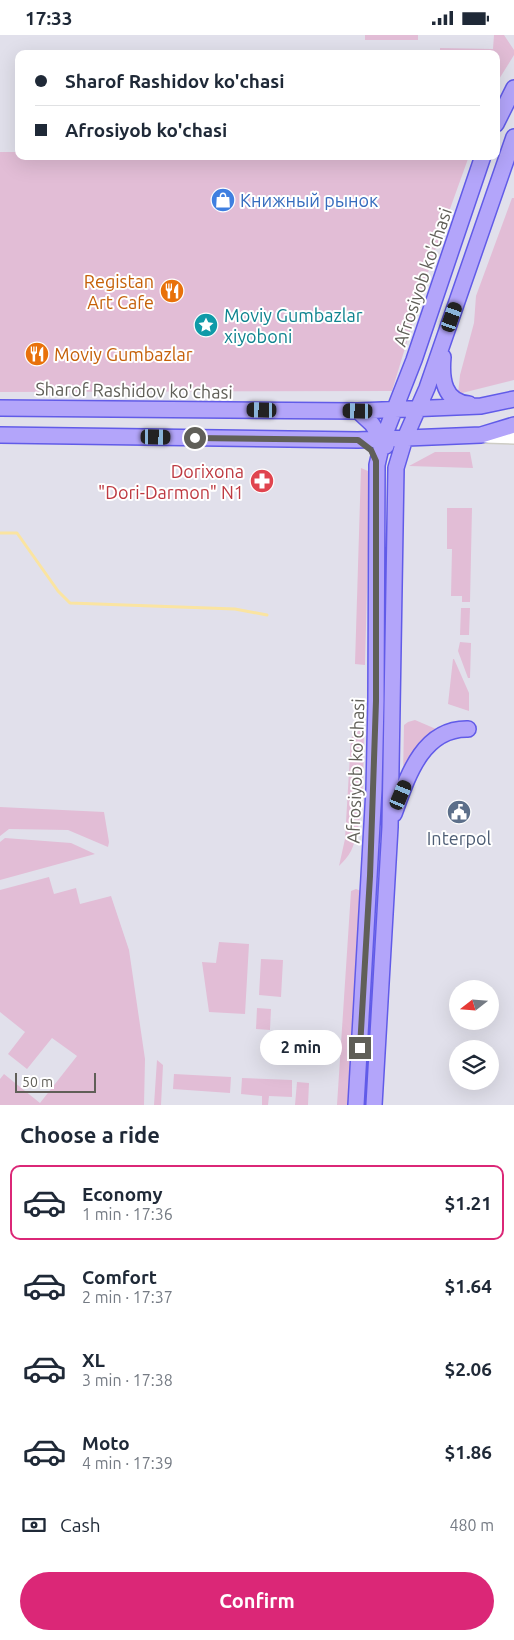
<!DOCTYPE html>
<html lang="en">
<head>
<meta charset="utf-8">
<style>
  body { margin:0; font-family:Ubuntu,sans-serif; background:#f6f6f7; color:#1f2937; height:100vh; display:flex; flex-direction:column; font-size:19px; white-space:nowrap }
  * { box-sizing:border-box; margin:0 }
  p { font-size:16px; color:#747a83 }
  .icon { flex:none; width:28px; height:28px; fill:none; stroke:currentColor; stroke-width:2; stroke-linecap:round; stroke-linejoin:round }
  .map { position:relative; height:1070px; overflow:hidden }
  .sheet { display:flex; flex-direction:column; background:#fff; flex:1 }
  .sheet>* { flex:none }
  .banner { position:absolute; left:15px; top:15px; width:485px; height:110px; border-radius:10px; box-shadow:0 5px 20px #0002; display:grid; align-content:center; height:110px; padding:0 20px; background:#fff }
  .needle { width:32px; rotate:253deg }
  .tools { position:absolute; left:449px; top:945px; display:grid; gap:10px }
  .tools a { display:grid; place-items:center; width:50px; height:50px; border-radius:50%; background:#fff; box-shadow:0 5px 20px #0002; font-size:25px }
  .scale { position:absolute; left:15px; bottom:12px; width:81px; box-sizing:border-box; padding-left:5px; border:2px solid #605f58; border-top:0; font-size:14px; line-height:18px; white-space:nowrap; color:#605f58; -webkit-text-stroke:4px #fff; paint-order:stroke }
  .end { position:absolute; width:22px; height:22px; margin:-11px; border:6px solid #605f58; background:#fff; box-shadow:0 0 0 2px #fff }
  .from { border-radius:50% }
  .bubble { position:absolute; height:35px; border-radius:18px; background:#fff; box-shadow:0 5px 20px #0002; font-size:16px; font-weight:700; line-height:35px; text-align:center }
  .car { position:absolute; width:15px; height:30px; margin:-15px -8px; border-radius:6px; box-shadow:0 0 4px 1px #0007; background:linear-gradient(#222 24%,#8ab4d8 0 40%,#222 0 76%,#8ab4d8 0 86%,#222 0) }
  .banner b { display:flex; align-items:center; gap:18px; height:48px; font-size:19px }
  .banner b+b { border-top:1px solid #e0e1e3 }
  .banner i { width:12px; height:12px; background:#1f2937 }
  ul { padding:0; list-style:none }
  li { display:flex; align-items:center; gap:15px; height:75px; margin:0 10px 8px; padding:0 10px; border:2px solid transparent; border-radius:10px }
  li div { flex:1 }
  li b { display:block; font-size:19px }
  li em { font-style:normal; font-weight:700 }
  li.selected { border-color:#db2777 }
  li>.icon { width:45px; height:45px; stroke-width:1.5 }
  h2 { padding:0 20px; font-size:22px; line-height:60px }
  .pay { display:flex; align-items:center; gap:12px; height:55px; padding:0 20px; font-size:19px }
  .pay p { margin-inline-start:auto }
  .action { display:flex; gap:10px; margin-top:auto; padding:10px 20px }
  .action a { flex:1; height:58px; border-radius:30px; background:#db2777; color:#fff; font-size:20px; font-weight:700; line-height:58px; text-align:center }
  .status { display:flex; justify-content:space-between; align-items:center; height:35px; padding:0 25px; background:#fff; direction:ltr }
  .status svg { height:14px; fill:currentColor }
  .map>svg:first-child { display:block }
  .green { fill:#e2bdd6 }
  .lines { fill:none; stroke-linecap:round; stroke-linejoin:round }
  .stream { stroke:#fae4a1; stroke-width:3 }
  .secondary-casing { stroke:#cecdc5; stroke-width:18 }
  .primary-casing { stroke:#615be8; stroke-width:18 }
  .secondary { stroke:#fff; stroke-width:15 }
  .primary { stroke:#b3a5fa; stroke-width:15 }
  .route { stroke:#605f58; stroke-width:6 }
  .labels { text-anchor:middle; dominant-baseline:central; stroke-width:4; stroke-linejoin:round; paint-order:stroke }
  .shop-label { font-size:18px; fill:#366cbe; stroke:#fff; text-anchor:start }
  .street-label { font-size:18px; fill:#605f58; stroke:#fff }
  .food-label { font-size:18px; fill:#c56008; stroke:#fff; text-anchor:end }
  .culture-label { font-size:18px; fill:#0d838f; stroke:#fff; text-anchor:start }
  .health-label { font-size:18px; fill:#be3a42; stroke:#fff; text-anchor:end }
  .service-label { font-size:18px; fill:#4e5e75; stroke:#fff }
</style>
</head>
<body>
<div class="status"><b>17:33</b><svg viewBox="0 0 49 12"><path d="M0 12V9h3v3zM5 12V6h3v6zM10 12V3h3v9zM15 12V0h3v12zM26 1h20v11H26zM47 4h2v5h-2z"/></svg></div>
<div class="map">
<svg width="514" height="1070" viewBox="0 0 514 1070">
  <rect width="100%" height="100%" fill="#e1e0eb"/>
  <path class="green" d="M365,0h53v5h-53z
    M494,0h10l10,15v5l-18,29v-30h-56v-6l53,1z
    M0,117h19v4h191l162,4 1,-4h96l-37,103 -40,132 -392,1z
    M512,163h2v182l-56,14 2,-19 14,-52 2,-27z
    M435,417h35l3,16 -64,-2z
    M361,433l7,3 2,4 -5,190 -10,-1z
    M447,473h25l-2,94h-8v-6h-11l1,-47h-5z
    M461,573h9l-1,27h-9z
    M460,607l11,1 -1,35h-2l-10,-27z
    M453,624h1l15,34v18l-21,-7z
    M415,685l21,9 -11,10 -22,39 1,-53 4,-3z
    M359,695l5,1c-1,32 1,92 -13,120 -3,6 -8,11 -12,15l6,-27 6,-101z
    M0,772l104,5 5,30 -1,5 -40,-17 -59,-1 -9,7z
    M5,803l66,5 24,11 -95,26v-38z
    M49,842l5,17 22,-6 4,16 31,-8 18,54 16,109 -1,46h-144v-26l4,-5 36,29 37,-47 -25,-18 -25,31 -19,-15 17,-22 -25,-20v-122z
    M356,854l5,2 -13,214h-11l14,-214z
    M219,907l30,2 -4,70 -36,-2 -7,-50 14,1z
    M261,924l22,1 -2,37 -22,-2z
    M257,973l14,1 -1,21 -14,-1z
    M157,1025l6,5 -2,40h-7z
    M174,1039l57,3 -1,16 -57,-4z
    M242,1043l50,2v17l-23,-1 -1,9h-6v-9l-21,-2z
    M297,1047l12,1 -1,22h-13z"/>
  <g class="lines">
    <path class="stream" d="M0,498h17l41,58 12,12 165,6 32,6"/>
    <g class="secondary-casing">
      <path id="secondary" d="M485,400l29,1"/>
    </g>
    <g class="primary-casing">
      <path id="primary" d="M496,89l18,-36
        M443,322c-2,22 1,45 26,47
        M0,373l358,3 123,-5 33,-7
        M358,376l14,13 14,22
        M0,400l358,5 123,-5 33,-10
        M394,779c13,-36 28,-86 74,-85
        M356,1070l18,-316 2,-88 1,-236 6,-26 31,-79 69,-204
        M374,1070l16,-278 6,-359 9,-30 22,-50 87,-251"/>
    </g>
    <use href="#secondary" class="secondary"/>
    <use href="#primary" class="primary"/>
  </g>
  <g class="lines">
    <path class="route" d="M195,403l163,2 13,10 5,11v240l-6,175 -10,172"/>
  </g>
  <defs>
    <g id="shop-disc" transform="scale(1.25)"><circle r="9.5" fill="#3f7fe0" stroke="#fff"/><path d="M-5-2.5h2.3a2.7 3.5 0 0 1 5.4 0H5L5.5 6h-11ZM-1.5-2.5h3a1.5 2.3 0 0 0-3 0Z" fill="#fff"/></g>
    <g id="restaurant-disc" transform="scale(1.25)"><circle r="9.5" fill="#e8710a" stroke="#fff"/><path d="M-5-6h1v4h1v-4h1v4h1v-4h1v5L-1.5 .5V6h-2V.5L-5-1ZM5-6V6H3V1.5H1.5Q1.5-4 5-6Z" fill="#fff"/></g>
    <g id="sight-disc" transform="scale(1.25)"><circle r="9.5" fill="#0f9aa8" stroke="#fff"/><path d="M0-6L1.8-2.2L6-1.7L2.9 1.2L3.7 5.4L0 3.3L-3.7 5.4L-2.9 1.2L-6-1.7L-1.8-2.2Z" fill="#fff"/></g>
    <g id="pharmacy-disc" transform="scale(1.25)"><circle r="9.5" fill="#e0444e" stroke="#fff"/><path d="M-2-6h4v4h4v4h-4v4h-4v-4h-4v-4h4Z" fill="#fff"/></g>
    <g id="civic-disc" transform="scale(1.25)"><circle r="9.5" fill="#5c6f8a" stroke="#fff"/><path d="M-.6-6.5H3V-4.5H.6V-3L4-1V1h2V6H-6V1h2V-1L-.6-3ZM-1.2 2.5V6h2.4V2.5Z" fill="#fff"/></g>
  </defs>
  <g fill-rule="evenodd">
    <use href="#shop-disc" x="223" y="165"/>
    <use href="#restaurant-disc" x="172" y="256"/>
    <use href="#sight-disc" x="206" y="290"/>
    <use href="#restaurant-disc" x="37" y="319"/>
    <use href="#pharmacy-disc" x="262" y="446"/>
    <use href="#civic-disc" x="459" y="777"/>
  </g>
  <g class="labels">
    <g class="shop-label">
      <text x="240" y="165">Книжный рынок</text>
    </g>
    <g class="street-label">
      <text transform="translate(422 242) rotate(-71)">Afrosiyob ko'chasi</text>
      <text transform="translate(134 355) rotate(1)">Sharof Rashidov ko'chasi</text>
      <text transform="translate(355 736) rotate(-88)">Afrosiyob ko'chasi</text>
    </g>
    <g class="food-label">
      <text x="154" y="246">Registan<tspan x="154" dy="21">Art Cafe</tspan></text>
      <text x="54" y="319" text-anchor="start">Moviy Gumbazlar</text>
    </g>
    <g class="culture-label">
      <text x="224" y="280">Moviy Gumbazlar<tspan x="224" dy="21">xiyoboni</tspan></text>
    </g>
    <g class="health-label">
      <text x="244" y="436">Dorixona<tspan x="244" dy="21">"Dori-Darmon" N1</tspan></text>
    </g>
    <g class="service-label">
      <text x="459" y="803">Interpol</text>
    </g>
  </g>
</svg>
<div class="tools">
<a><svg class="needle" viewBox="-14 -14 28 28"><path d="M0-13l5 13h-10z" fill="#e53935"/><path d="M0 13l5-13h-10z" fill="#747a83"/></svg></a>
<a><svg class="icon" aria-label="layers" viewBox="0 0 24 24"><path d="M12 4l9 5-9 5-9-5zM3 14l9 5 9-5"/></svg></a>
</div>
<div class="scale">50 m</div>
<i class="end from" style="left:195px;top:403px"></i>
<i class="end" style="left:360px;top:1013px"></i>
<div class="bubble" style="left:260px;top:995px;width:82px">2 min</div>
<i class="car" style="left:452px;top:282px;rotate:19deg"></i>
<i class="car" style="left:262px;top:375px;rotate:271deg"></i>
<i class="car" style="left:358px;top:376px;rotate:271deg"></i>
<i class="car" style="left:156px;top:402px;rotate:91deg"></i>
<i class="car" style="left:401px;top:760px;rotate:23deg"></i>
<div class="banner">
<b><i class="from"></i>Sharof Rashidov ko'chasi</b>
<b><i></i>Afrosiyob ko'chasi</b>
</div>
</div>
<section class="sheet">
<h2>Choose a ride</h2>
<ul>
<li class="selected"><svg class="icon" aria-label="car" viewBox="0 0 24 24"><path d="M5 17H2v-5l4-1 3-4h7l3 4 3 1v5h-3M9 17h6M6 11h13"/><circle cx="7" cy="17" r="2"/><circle cx="17" cy="17" r="2"/></svg><div><b>Economy</b><p>1 min · 17:36</p></div><em>$1.21</em></li>
<li><svg class="icon" aria-label="car" viewBox="0 0 24 24"><path d="M5 17H2v-5l4-1 3-4h7l3 4 3 1v5h-3M9 17h6M6 11h13"/><circle cx="7" cy="17" r="2"/><circle cx="17" cy="17" r="2"/></svg><div><b>Comfort</b><p>2 min · 17:37</p></div><em>$1.64</em></li>
<li><svg class="icon" aria-label="car" viewBox="0 0 24 24"><path d="M5 17H2v-5l4-1 3-4h7l3 4 3 1v5h-3M9 17h6M6 11h13"/><circle cx="7" cy="17" r="2"/><circle cx="17" cy="17" r="2"/></svg><div><b>XL</b><p>3 min · 17:38</p></div><em>$2.06</em></li>
<li><svg class="icon" aria-label="car" viewBox="0 0 24 24"><path d="M5 17H2v-5l4-1 3-4h7l3 4 3 1v5h-3M9 17h6M6 11h13"/><circle cx="7" cy="17" r="2"/><circle cx="17" cy="17" r="2"/></svg><div><b>Moto</b><p>4 min · 17:39</p></div><em>$1.86</em></li>
</ul>
<div class="pay"><svg class="icon" aria-label="cash" viewBox="0 0 24 24"><path d="M3 7h18v10H3z"/><circle cx="12" cy="12" r="2"/></svg>Cash<p>480 m</p></div>
<div class="action"><a>Confirm</a></div>
</section>
</body>
</html>
